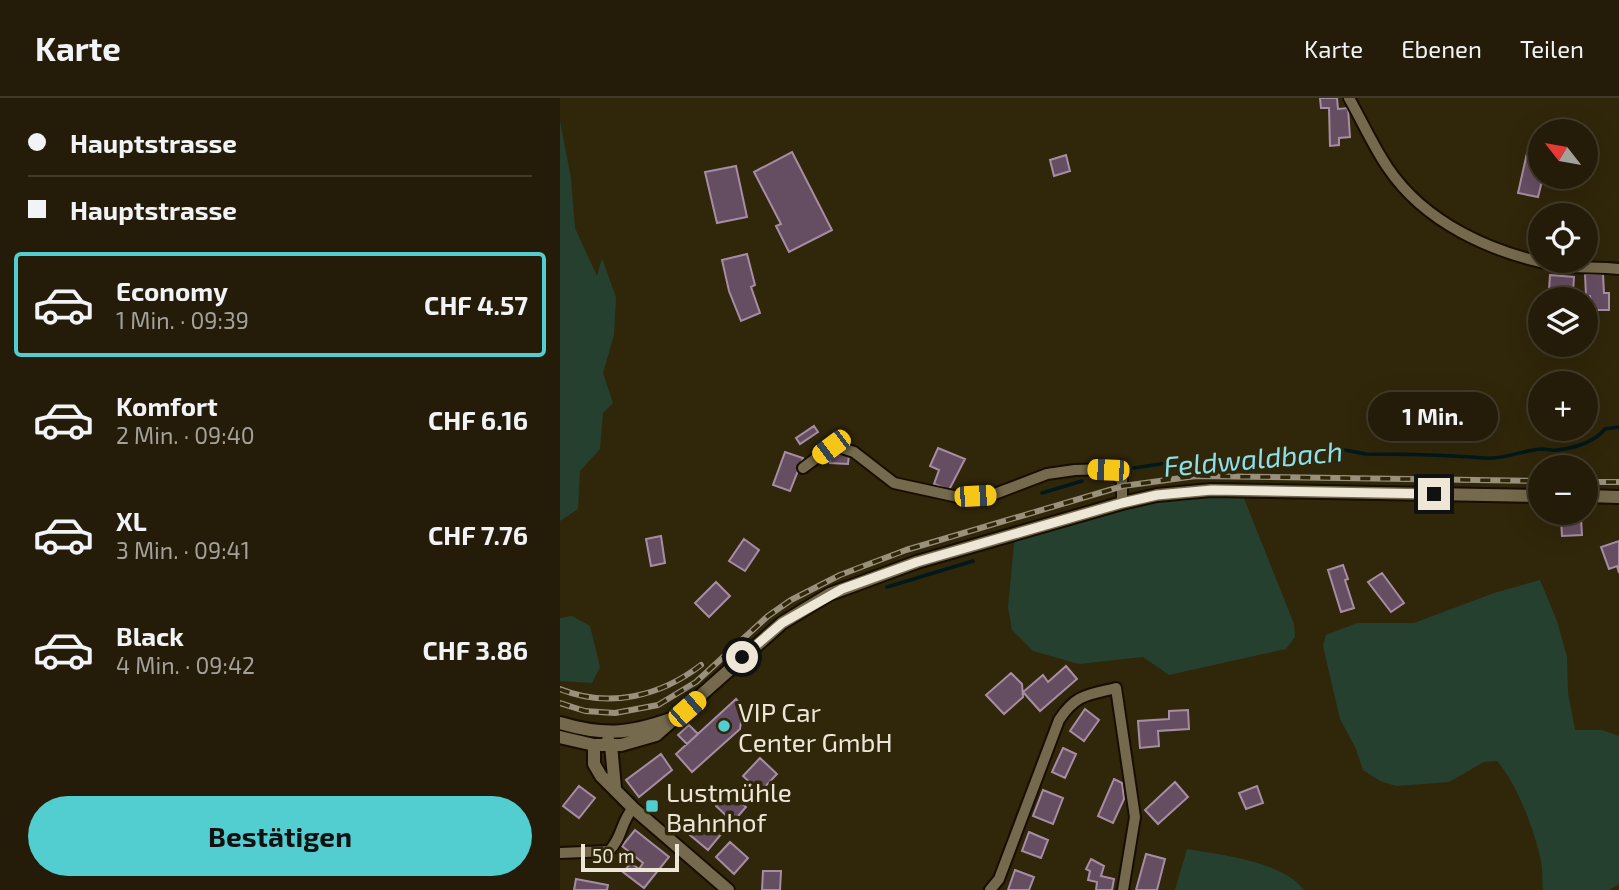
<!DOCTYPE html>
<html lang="de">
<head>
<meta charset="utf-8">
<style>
  body { margin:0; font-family:"Exo 2",sans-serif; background:#302916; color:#f1f3f6; height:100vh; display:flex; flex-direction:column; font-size:26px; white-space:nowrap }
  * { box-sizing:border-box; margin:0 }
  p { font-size:23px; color:#a3a19c }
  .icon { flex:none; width:38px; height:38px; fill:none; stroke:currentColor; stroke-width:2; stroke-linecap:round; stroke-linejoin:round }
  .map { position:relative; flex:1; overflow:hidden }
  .panel { display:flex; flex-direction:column; background:#241c08; width:560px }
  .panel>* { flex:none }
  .top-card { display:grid; align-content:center; height:154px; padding:0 28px; background:#241c08 }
  .needle { width:46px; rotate:301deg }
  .controls { position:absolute; left:968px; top:21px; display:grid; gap:14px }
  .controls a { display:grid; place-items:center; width:70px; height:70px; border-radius:50%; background:#241c08; box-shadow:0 7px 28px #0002,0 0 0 2px #413a29; font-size:35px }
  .scale { position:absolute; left:21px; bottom:18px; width:98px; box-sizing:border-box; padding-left:7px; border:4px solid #eee7d8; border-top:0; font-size:19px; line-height:24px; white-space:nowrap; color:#eee7d8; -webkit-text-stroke:5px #30260a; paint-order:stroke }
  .end { position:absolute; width:32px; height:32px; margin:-16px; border:9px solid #eee7d8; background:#111; box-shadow:0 0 0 4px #111 }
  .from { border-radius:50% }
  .bubble { position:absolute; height:49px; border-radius:24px; background:#241c08; box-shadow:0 7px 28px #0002,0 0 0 2px #413a29; font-size:23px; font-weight:700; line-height:49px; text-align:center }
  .car { position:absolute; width:21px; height:42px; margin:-21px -10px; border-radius:9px; box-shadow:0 0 5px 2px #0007; background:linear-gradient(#f5c518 24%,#345 0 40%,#f5c518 0 76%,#345 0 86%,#f5c518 0) }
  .top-card b { display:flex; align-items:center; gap:24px; height:66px; font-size:26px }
  .top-card b+b { border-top:2px solid #413a29 }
  .top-card i { width:18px; height:18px; background:#f1f3f6 }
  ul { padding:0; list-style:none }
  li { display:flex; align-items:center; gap:21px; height:105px; margin:0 14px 10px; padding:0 14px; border:4px solid transparent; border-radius:7px }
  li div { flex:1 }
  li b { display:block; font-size:26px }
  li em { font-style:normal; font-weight:700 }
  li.current { border-color:#52cdd0 }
  li>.icon { width:63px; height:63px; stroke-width:1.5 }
  .primary-button { display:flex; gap:14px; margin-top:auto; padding:14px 28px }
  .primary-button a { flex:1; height:80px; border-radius:42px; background:#52cdd0; color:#111; font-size:28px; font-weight:700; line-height:80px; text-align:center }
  header { display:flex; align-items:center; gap:42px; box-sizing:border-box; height:98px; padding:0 35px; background:#241c08; border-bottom:2px solid #413a29 }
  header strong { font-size:33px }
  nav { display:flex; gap:38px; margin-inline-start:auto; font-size:24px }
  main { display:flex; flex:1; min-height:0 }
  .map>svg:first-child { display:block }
  .green { fill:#26402f }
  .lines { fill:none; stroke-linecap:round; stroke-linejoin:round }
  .stream { stroke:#01191c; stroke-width:3.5 }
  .building { fill:#654d62; stroke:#a78da3; stroke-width:2 }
  .minor-casing { stroke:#180e00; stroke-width:14 }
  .tertiary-casing { stroke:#180e00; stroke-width:16 }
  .minor { stroke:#756a4d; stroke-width:10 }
  .tertiary { stroke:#756a4d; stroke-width:12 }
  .rail-casing { stroke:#99917c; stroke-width:6 }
  .rail { stroke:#30260a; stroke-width:3.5; stroke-dasharray:10; stroke-linecap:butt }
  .route { stroke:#eee7d8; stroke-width:9 }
  .poi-dot { fill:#52cdd0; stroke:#30260a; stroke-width:2.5 }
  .labels { text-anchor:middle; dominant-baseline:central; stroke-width:7; stroke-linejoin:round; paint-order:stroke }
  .poi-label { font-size:26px; fill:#eee7d8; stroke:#30260a; text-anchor:start }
  .water-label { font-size:28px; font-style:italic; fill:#8be0ea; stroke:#30260a }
</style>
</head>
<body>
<header>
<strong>Karte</strong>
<nav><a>Karte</a><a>Ebenen</a><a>Teilen</a></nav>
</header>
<main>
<section class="panel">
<div class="top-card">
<b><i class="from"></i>Hauptstrasse</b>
<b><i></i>Hauptstrasse</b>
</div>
<ul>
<li class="current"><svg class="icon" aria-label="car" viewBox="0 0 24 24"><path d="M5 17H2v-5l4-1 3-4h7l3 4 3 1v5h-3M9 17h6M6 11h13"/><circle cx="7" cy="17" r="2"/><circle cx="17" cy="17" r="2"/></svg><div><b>Economy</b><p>1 Min. · 09:39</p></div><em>CHF 4.57</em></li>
<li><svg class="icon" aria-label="car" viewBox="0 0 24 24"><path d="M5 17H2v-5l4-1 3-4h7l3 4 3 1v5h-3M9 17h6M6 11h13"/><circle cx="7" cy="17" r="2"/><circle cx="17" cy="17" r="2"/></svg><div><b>Komfort</b><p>2 Min. · 09:40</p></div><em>CHF 6.16</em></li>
<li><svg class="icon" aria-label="car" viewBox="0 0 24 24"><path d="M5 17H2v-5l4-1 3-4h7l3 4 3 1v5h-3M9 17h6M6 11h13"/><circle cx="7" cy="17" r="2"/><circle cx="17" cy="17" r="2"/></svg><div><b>XL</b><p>3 Min. · 09:41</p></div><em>CHF 7.76</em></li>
<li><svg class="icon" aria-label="car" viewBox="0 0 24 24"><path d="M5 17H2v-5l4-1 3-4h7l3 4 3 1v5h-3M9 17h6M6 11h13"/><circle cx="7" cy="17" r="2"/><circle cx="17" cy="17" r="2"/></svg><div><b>Black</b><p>4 Min. · 09:42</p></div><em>CHF 3.86</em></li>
</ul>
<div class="primary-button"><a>Bestätigen</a></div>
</section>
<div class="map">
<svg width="1059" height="792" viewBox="0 0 1059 792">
  <rect width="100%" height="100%" fill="#30260a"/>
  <path class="green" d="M0,23l11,57 4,50 22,48 5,-18 14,39 -2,38 -11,38 10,30 -10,10 -3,36 -20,22 -2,38 -18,12z
    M681,393l53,133 1,13 -9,12 -117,26 -26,-18 -64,7 -46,-13 -21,-21 -4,-23 7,-73 107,-31z
    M980,482l17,41 10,36 1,36 7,37h27l17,6v148l-10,6h-66c-1,-11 0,-23 -3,-33 -6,-28 -24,-75 -43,-96l-13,1 -35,20 -53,4 -16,-5 -17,-11 -7,-21 -16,-30 -17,-73 3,-11 31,-12h57l80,-30z
    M12,518l18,10 10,41 -8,16 -32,-2v-63z
    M627,751c34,6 95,12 117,41h-129z"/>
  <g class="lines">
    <path class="stream" d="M574,370l40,-6 113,-3c16,-9 40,-12 58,-9 7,1 13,3 21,4 39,0 79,1 118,4 20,2 38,-8 58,-9 5,0 12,2 16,1 16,-2 36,-8 47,-21l14,-2
      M482,395l40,-12
      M327,489l86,-26"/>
  </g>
  <path class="building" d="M760,0h17l1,11 10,-1 2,29 -11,1v7l-9,1 -1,-38h-8z
    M232,54l40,78 -43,22 -13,-26 5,-2 -27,-52z
    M967,55l13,3v21h3l-5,20 -20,-4z
    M506,57l4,16 -16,5 -4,-16z
    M176,68l11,51 -30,6 -12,-51z
    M187,156l8,31 -4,2 9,26 -19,8 -12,-30 -7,-31z
    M1025,176h18l1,19h5v17h-16l-3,-14h-4z
    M990,177l24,2 -1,15 -24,-2z
    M254,328l4,6 -18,12 -4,-6z
    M378,350l27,11 -16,31 -15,-6 5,-14 -9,-4z
    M225,354l18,6 -13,33 -17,-6z
    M271,355l18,1 -1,10 -18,-1z
    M1021,420l1,17 -20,1 -1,-16z
    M101,438l4,27 -14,3 -5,-27z
    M184,441l15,11 -14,21 -16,-10z
    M1059,443v32l-2,-7 -8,3 -8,-22z
    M783,467l5,14 -3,1 9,28 -13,4 -13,-42z
    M822,475l22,30 -13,9 -23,-30z
    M156,484l14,14 -21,21 -14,-14z
    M506,568l11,13 -37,32 -17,-19 20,-17 5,7z
    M451,575l11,11 1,13 -19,17 -18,-19z
    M176,601l7,8 -3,22 -48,43 -16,-18z
    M525,611l14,11 -15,21 -14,-10z
    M628,612l1,19 -31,2 1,15 -19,2 -2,-27 31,-2v-8z
    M129,627l9,9 -11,10 -9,-9z
    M503,650l13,6 -11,24 -13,-6z
    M101,656l11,16 -33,27 -13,-17z
    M200,660l17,16 -17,18 -17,-16z
    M554,681l8,4 2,16 -11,24 -15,-7z
    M615,684l13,15 -30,27 -13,-14z
    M19,688l16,12 -16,20 -16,-12z
    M697,688l6,17 -17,6 -7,-16z
    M483,692l20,8 -10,26 -20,-8z
    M169,693l17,16 -13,15 -17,-16z
    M145,719l18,15 -15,18 -18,-15z
    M75,732l34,27 -25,31 -21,-16 8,-9 8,6 4,-6 -21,-17z
    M469,734l19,8 -7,18 -19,-7z
    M170,744l18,16 -14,16 -18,-17z
    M586,756l19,5 -8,31h-21z
    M531,761l13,7 -3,10 13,3 -2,11h-16l1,-8 -9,-2 2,-9 -4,-2z
    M455,772l19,7 -5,13h-21z
    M203,773h18l-1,19h-18z
    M16,781l32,6 -1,5h-33z"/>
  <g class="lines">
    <g class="minor-casing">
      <path id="minor" d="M789,0c13,23 24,48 39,70 37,55 104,85 167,97 21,4 43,1 64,4
        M243,370l28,-21 11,1 12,4 40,31 64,14 34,-2 55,-21 28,-4 33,-1 14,11v23
        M0,755l49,-2c14,-14 11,-28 24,-43
        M430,792l9,-11 60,-159c17,-26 29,-25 57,-32l19,129 -12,73"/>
    </g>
    <g class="tertiary-casing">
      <path id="tertiary" d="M1026,398l33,1
        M0,625c44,13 68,11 111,-4
        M0,639l34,8h27l35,-10 126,-112 48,-29 87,-32 205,-59 35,-8 54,-5 329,6
        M48,642l3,5 4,43
        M34,647v19l7,12 32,32 95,82"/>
    </g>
    <use href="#minor" class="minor"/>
    <use href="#tertiary" class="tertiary"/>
    <g class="rail-casing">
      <path id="rail" d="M1026,384h33
        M0,591c49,20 101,7 141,-24
        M0,605l25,8 30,2 43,-8 38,-23 72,-66 23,-16 49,-25 66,-25 217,-64 73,-10 344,5"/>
    </g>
    <use href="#rail" class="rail"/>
  </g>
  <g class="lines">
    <path class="route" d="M182,559l40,-34 60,-34 75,-27 205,-59 35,-8 55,-5 222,4"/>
  </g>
  <g class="poi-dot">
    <circle cx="164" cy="628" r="7"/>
    <rect x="85" y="701" width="14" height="14" rx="3.5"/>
  </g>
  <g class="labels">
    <g class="poi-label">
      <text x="178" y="613">VIP Car<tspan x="178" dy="30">Center GmbH</tspan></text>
      <text x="106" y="693">Lustmühle<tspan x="106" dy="30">Bahnhof</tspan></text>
    </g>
    <g class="water-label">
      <text transform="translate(693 360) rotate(-5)">Feldwaldbach</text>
    </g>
  </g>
</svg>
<div class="controls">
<a><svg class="needle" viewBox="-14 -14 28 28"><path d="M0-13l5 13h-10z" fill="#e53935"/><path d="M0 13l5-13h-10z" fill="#a3a19c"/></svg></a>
<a><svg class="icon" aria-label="locate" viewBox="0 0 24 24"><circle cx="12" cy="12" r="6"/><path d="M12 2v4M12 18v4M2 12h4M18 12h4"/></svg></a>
<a><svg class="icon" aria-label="layers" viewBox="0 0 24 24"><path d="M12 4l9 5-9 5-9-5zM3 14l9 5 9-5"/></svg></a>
<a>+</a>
<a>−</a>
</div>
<div class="scale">50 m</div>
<i class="end from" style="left:182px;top:559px"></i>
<i class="end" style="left:874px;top:396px"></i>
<div class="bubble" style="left:808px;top:294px;width:130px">1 Min.</div>
<i class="car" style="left:271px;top:349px;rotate:233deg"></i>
<i class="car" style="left:548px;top:372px;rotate:272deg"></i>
<i class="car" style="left:415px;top:398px;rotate:87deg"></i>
<i class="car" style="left:127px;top:611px;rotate:49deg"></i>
</div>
</main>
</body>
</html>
